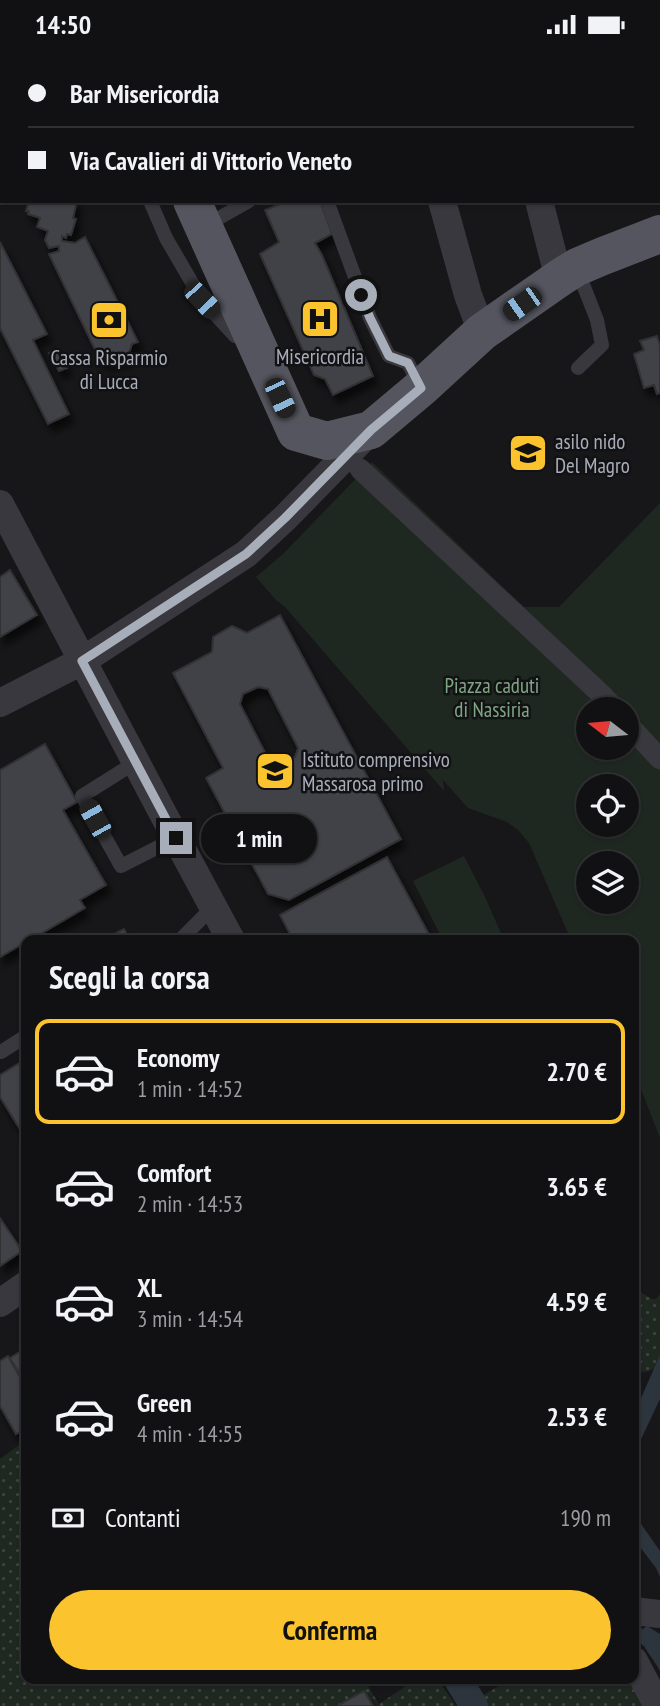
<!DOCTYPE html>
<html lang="it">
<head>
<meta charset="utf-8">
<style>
  body { margin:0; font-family:"PT Sans Narrow",sans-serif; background:#1a1a1c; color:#f1f3f6; height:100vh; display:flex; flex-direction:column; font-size:26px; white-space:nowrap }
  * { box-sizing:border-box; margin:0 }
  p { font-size:23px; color:#9c9da0 }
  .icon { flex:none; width:38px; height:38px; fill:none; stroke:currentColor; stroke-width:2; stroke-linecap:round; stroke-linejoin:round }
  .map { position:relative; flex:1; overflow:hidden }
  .panel { position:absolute; left:21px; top:886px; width:618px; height:749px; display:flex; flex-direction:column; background:#111113; border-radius:14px; box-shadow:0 2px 5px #0004,0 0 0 2px #303133 }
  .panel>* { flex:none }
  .banner { position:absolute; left:0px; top:0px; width:662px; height:154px; box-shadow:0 2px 5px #0004,0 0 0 2px #303133; display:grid; align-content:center; height:154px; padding:0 28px; background:#111113 }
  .needle { width:46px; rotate:286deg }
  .controls { position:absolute; left:576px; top:648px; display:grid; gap:14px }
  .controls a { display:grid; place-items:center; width:63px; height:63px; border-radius:50%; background:#111113; box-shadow:0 2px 5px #0004,0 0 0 2px #303133; font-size:35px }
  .end { position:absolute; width:32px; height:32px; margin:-16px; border:9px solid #a8adba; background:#111; box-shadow:0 0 0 4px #111 }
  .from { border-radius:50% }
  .bubble { position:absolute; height:49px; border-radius:24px; background:#111113; box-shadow:0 2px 5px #0004,0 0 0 2px #303133; font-size:23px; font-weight:800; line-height:49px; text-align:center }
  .car { position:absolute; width:21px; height:42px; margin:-21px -10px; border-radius:9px; box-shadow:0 0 5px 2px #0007; background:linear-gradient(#222 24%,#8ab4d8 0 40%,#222 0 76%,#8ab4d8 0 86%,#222 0) }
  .banner b { display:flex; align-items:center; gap:24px; height:66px; font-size:26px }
  .banner b+b { border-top:2px solid #303133 }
  .banner i { width:18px; height:18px; background:#f1f3f6 }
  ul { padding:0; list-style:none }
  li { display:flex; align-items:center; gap:21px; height:105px; margin:0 14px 10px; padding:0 14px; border:4px solid transparent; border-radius:14px }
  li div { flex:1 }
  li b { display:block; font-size:26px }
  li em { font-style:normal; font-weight:800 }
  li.current { border-color:#fbc32d }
  li>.icon { width:63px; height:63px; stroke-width:1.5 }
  h2 { padding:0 28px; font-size:32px; line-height:84px }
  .pay { display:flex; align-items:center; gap:18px; height:77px; padding:0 28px; font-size:26px }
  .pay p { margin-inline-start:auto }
  .cta { display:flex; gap:14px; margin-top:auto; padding:14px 28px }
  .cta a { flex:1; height:80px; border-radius:42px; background:#fbc32d; color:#111; font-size:28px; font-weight:800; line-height:80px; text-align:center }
  .status { display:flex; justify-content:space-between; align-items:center; height:49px; padding:0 35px; background:#111113; direction:ltr }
  .status svg { height:19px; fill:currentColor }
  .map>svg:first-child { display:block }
  .grass { fill:url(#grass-dots) }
  .green { fill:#1f2820; fill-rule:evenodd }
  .water { fill:#2c353e }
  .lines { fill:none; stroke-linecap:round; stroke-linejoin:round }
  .stream { stroke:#2c353e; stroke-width:8 }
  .canal { stroke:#2c353e; stroke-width:28 }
  .building { fill:#414246; stroke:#313135; stroke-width:2; fill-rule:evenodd; filter:url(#shadow) }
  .service { stroke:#38383e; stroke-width:14 }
  .pedestrian { stroke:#38383e; stroke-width:21 }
  .minor { stroke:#38383e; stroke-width:28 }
  .primary { stroke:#54555e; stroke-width:38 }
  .route { stroke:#a8adba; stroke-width:9 }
  .labels { text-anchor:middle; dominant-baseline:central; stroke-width:5; stroke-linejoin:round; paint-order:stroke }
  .poi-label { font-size:21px; fill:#a8adba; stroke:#121214 }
  .park-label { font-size:21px; fill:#7ea683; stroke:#121214 }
</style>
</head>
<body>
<div class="status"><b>14:50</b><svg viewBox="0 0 49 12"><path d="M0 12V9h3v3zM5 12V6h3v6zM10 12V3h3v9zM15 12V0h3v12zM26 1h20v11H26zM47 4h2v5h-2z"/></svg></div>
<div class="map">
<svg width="660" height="1657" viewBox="0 0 660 1657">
  <defs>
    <pattern id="grass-dots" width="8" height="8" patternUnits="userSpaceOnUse" patternTransform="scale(1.75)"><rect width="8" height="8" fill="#1f2820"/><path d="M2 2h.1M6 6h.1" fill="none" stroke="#3d443e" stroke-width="1.8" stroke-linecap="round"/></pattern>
    <filter id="shadow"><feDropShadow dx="4.5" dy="8" stdDeviation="3.5" flood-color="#0009"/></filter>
  </defs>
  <rect width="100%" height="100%" fill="#171719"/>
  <path class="grass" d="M634,1239l18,11h4l4,-5v69c-7,8 -16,12 -26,6z
    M19,1396l7,10v223h337l16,26 39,-26h19l19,28h-456v-247z
    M512,1629h122l16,28h-185z"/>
  <path class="green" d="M372,413l152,145h35l101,-104v635l-26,-67v-131h-63l-42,-97 -11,-13 -11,-8 -39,-14 -25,-28 1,11 -159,-184 -9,-7 -20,-23 27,-23zM588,660h38v38h-38zM588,737h38v38h-38zM588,814h38v38h-38z
    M464,807l21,41 19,43h-61l-30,-59z"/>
  <path class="water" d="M660,1306v44l-26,55v-40z
    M634,1465l26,37v26l-4,-9 -22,-29z
    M647,1577l13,8v37c-7,-14 -20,-25 -20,-40z"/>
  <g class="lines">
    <path class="stream" d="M634,1574l11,19"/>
    <path class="canal" d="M457,1629l17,28"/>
  </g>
  <path class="building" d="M411,0h43l1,2h-44z
    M586,0h60v2h-59z
    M29,152h48l-4,17 3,1 -5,16 -4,-1 -1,4 -4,-2v5l13,2 10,-6 53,105 -6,2 -5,15 -6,-1 -13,4 -9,-4 -50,-104 10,-3v-5l-10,2 -4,-8 3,-9 -11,-4 3,-9 -12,-4 1,-3h-3z
    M288,152h32l12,33 -17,9 7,12 51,121 -40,19 -8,-16 -11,-4 -54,-121 19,-12 -14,-32z
    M0,193l47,92 -14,6 36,74 -21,10 -48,-96z
    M657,287l3,10v47l-3,1 -3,-9 -10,3 -10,-34 10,-4 -4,-9z
    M58,300l9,19 -8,3 -10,-18z
    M10,521l27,45 -37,22v-60z
    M280,566l121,224 -112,61 -21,-6 -62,-116 17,-10 -50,-95 39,-21 1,-15 19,-11 15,7zM258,638l10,2 30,59 -3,9 -15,8 -10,-3 -30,-58 3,-10z
    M45,695l32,58 -14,8 43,75 -26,15 5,8 -55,32h-4v2l-26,15v-187z
    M387,808l45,83h-139l-13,-25z
    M124,880l6,11h-27z
    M26,1010v80l-26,-42v-22z
    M0,1169l22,33 -22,15z
    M26,1299v36l-16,-26z
    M8,1307l18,32v40l-10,6 -16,-28v-45z
    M364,1642l9,15h-33l-1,-1z"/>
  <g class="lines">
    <path class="service" d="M0,129l2,-1
      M150,152l16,37 36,62 33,36 7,2
      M327,152l43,117 19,38 19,7 12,23
      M205,177l44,-25
      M577,220l20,51 5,25 -24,23
      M136,713l-54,34 39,70 55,-28
      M180,891l33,-33
      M1,1003l25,-16"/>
    <path class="pedestrian" d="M360,420l242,226 13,14
      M626,673l34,37"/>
    <path class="minor" d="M396,0l1,2
      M499,0v2
      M442,152l26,94 14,37
      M539,152l17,66 5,10
      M0,455l160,304 71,132
      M0,654l82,-42 164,-107 39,-36 86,-88
      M0,1254l26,-18
      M634,1562l26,3
      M634,1612l24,45"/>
    <path class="primary" d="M0,9l2,1
      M192,152l104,231 31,9 44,-11 50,-42 61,-56 79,-55 16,-10 26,-11 57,-22"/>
  </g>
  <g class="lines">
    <path class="route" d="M176,789l-94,-177 164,-107 39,-36 86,-88 50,-42 -13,-25 -19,-7 -19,-38 -9,-23"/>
  </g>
  <defs>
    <g id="hospital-square" transform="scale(2.0125)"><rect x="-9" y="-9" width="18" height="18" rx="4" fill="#fbc32d" stroke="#121214"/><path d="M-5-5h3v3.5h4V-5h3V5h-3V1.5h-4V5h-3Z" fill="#111"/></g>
    <g id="bank-square" transform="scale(2.0125)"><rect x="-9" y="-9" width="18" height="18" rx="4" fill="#fbc32d" stroke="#121214"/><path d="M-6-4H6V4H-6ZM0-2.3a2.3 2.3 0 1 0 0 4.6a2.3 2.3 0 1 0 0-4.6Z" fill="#111"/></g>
    <g id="school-square" transform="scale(2.0125)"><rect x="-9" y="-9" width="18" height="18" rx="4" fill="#fbc32d" stroke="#121214"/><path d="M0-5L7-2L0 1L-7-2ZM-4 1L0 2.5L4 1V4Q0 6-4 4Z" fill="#111"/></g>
  </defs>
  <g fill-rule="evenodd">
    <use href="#hospital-square" x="320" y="270"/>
    <use href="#bank-square" x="109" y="271"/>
    <use href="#school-square" x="528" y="404"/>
    <use href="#school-square" x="275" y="722"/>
  </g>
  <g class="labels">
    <g class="poi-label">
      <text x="320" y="307">Misericordia</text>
      <text x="109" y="308">Cassa Risparmio<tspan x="109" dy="24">di Lucca</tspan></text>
      <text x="555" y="392" text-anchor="start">asilo nido<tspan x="555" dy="24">Del Magro</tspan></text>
      <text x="302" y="710" text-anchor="start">Istituto comprensivo<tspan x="302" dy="24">Massarosa primo</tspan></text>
    </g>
    <g class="park-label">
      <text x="492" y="636">Piazza caduti<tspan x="492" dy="24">di Nassiria</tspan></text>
    </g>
  </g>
</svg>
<div class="controls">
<a><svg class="needle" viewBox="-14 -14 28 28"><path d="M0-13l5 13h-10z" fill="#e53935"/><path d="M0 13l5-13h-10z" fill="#9c9da0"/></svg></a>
<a><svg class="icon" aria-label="locate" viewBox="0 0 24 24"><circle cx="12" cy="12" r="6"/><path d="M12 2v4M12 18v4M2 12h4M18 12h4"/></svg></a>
<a><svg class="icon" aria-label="layers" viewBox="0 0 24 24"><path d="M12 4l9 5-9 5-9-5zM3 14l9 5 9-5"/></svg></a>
</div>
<i class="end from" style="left:361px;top:246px"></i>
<i class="end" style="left:176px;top:789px"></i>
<div class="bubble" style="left:201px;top:765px;width:116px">1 min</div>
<i class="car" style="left:202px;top:251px;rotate:137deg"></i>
<i class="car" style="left:522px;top:255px;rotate:235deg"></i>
<i class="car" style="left:280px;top:349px;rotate:155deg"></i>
<i class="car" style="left:95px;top:770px;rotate:331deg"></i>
<div class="banner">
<b><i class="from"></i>Bar Misericordia</b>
<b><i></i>Via Cavalieri di Vittorio Veneto</b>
</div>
<section class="panel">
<h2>Scegli la corsa</h2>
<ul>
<li class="current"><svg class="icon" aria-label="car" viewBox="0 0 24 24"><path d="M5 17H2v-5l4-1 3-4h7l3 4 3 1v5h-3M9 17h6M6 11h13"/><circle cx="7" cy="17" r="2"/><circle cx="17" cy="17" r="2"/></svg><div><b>Economy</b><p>1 min · 14:52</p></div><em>2.70 €</em></li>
<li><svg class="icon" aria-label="car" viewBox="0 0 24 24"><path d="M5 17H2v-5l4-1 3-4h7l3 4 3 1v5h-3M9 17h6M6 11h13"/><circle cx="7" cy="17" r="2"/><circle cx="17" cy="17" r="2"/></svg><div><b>Comfort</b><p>2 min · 14:53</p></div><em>3.65 €</em></li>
<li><svg class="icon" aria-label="car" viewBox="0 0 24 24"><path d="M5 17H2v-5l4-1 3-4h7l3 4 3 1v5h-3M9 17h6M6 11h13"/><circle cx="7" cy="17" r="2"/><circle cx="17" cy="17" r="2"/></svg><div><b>XL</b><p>3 min · 14:54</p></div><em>4.59 €</em></li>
<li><svg class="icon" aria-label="car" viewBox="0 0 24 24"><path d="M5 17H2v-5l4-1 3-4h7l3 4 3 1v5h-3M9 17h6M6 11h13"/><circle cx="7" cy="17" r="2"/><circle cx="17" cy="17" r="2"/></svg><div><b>Green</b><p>4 min · 14:55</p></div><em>2.53 €</em></li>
</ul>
<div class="pay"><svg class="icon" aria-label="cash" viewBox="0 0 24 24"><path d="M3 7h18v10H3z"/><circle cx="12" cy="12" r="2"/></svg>Contanti<p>190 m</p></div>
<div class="cta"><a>Conferma</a></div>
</section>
</div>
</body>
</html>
